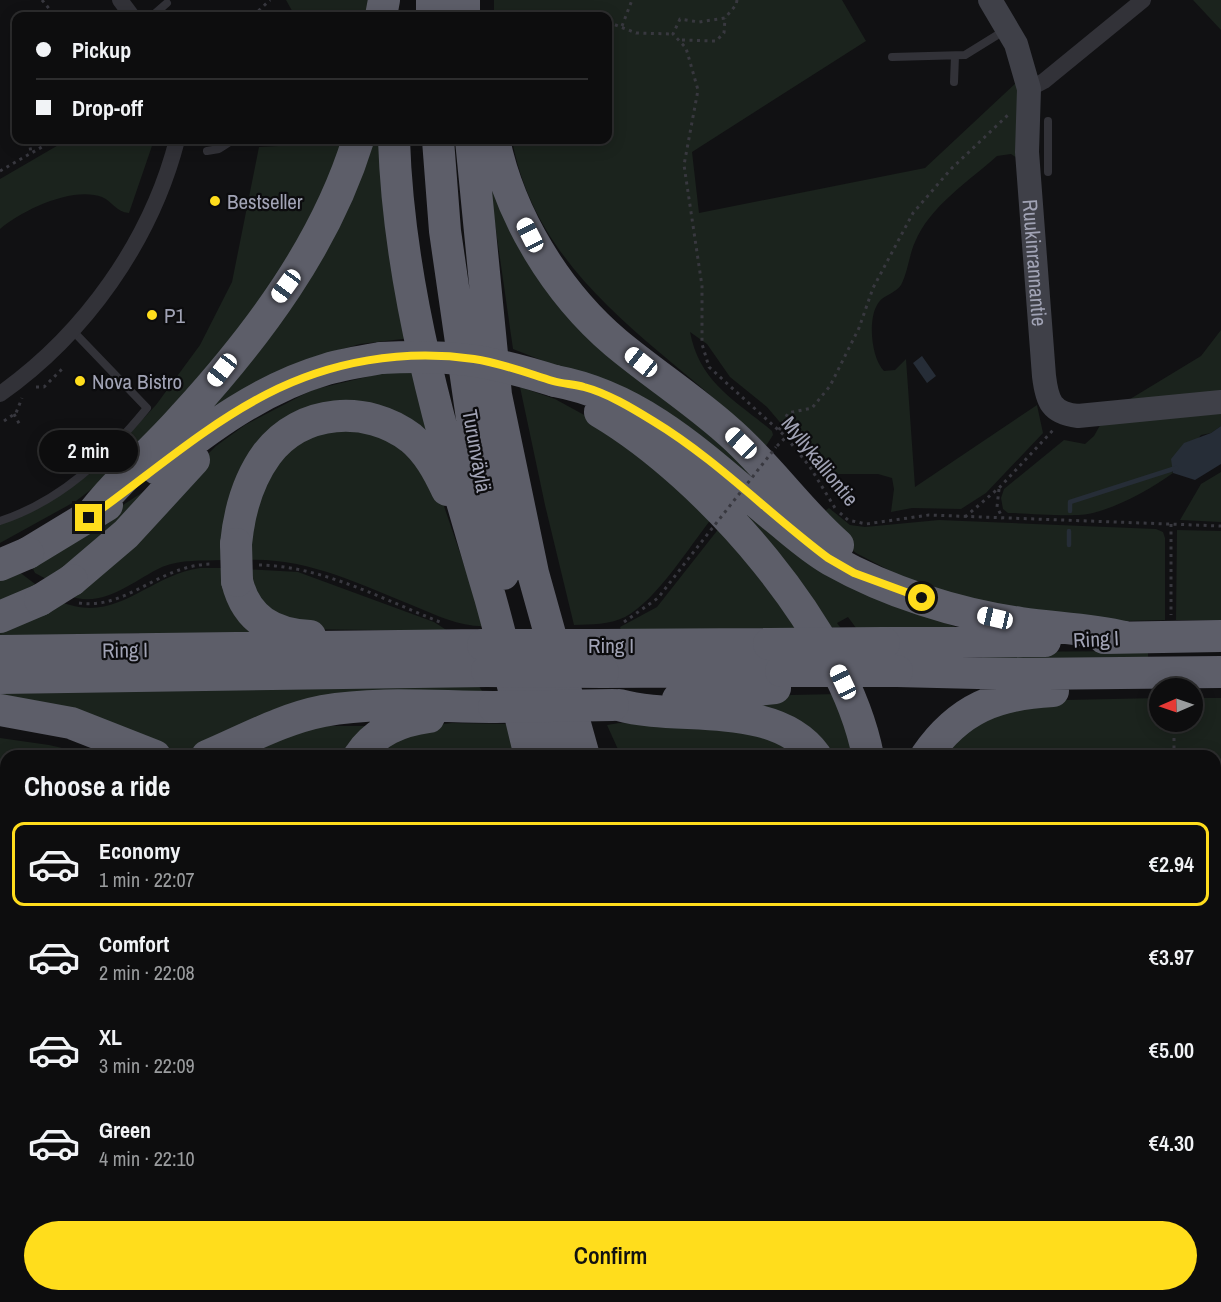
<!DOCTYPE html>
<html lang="en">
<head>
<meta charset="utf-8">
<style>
  body { margin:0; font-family:"Archivo Narrow",sans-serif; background:#1b1b1c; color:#f1f3f6; height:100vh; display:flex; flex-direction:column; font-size:22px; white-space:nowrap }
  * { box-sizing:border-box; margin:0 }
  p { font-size:20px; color:#9a9c9e }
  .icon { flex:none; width:33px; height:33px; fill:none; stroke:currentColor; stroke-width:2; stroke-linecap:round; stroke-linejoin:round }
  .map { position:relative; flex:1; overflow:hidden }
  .panel { position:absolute; left:0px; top:750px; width:1221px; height:552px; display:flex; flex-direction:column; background:#0d0d0e; border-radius:18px 18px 0 0; box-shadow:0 3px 15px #0003,0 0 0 2px #2d2d2e }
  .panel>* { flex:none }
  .hud { position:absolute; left:12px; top:12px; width:600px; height:132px; border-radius:12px; box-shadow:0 3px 15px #0003,0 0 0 2px #2d2d2e; display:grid; align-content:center; height:132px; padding:0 24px; background:#0d0d0e }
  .needle { width:39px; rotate:268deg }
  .fabs { position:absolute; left:1149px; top:678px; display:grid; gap:12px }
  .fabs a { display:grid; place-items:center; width:54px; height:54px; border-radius:50%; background:#0d0d0e; box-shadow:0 3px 15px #0003,0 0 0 2px #2d2d2e; font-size:30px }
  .end { position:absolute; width:27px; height:27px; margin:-14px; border:8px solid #ffdd1c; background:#111; box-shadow:0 0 0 3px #111 }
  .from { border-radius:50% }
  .bubble { position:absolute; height:42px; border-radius:21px; background:#0d0d0e; box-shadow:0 3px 15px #0003,0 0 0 2px #2d2d2e; font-size:20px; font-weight:600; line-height:42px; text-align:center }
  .car { position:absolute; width:18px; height:36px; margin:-18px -9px; border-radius:8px; box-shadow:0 0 4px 2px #0007; background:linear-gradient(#fff 24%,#345 0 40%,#fff 0 76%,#345 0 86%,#fff 0) }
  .hud b { display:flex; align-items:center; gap:21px; height:57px; font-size:22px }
  .hud b+b { border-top:2px solid #2d2d2e }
  .hud i { width:15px; height:15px; background:#f1f3f6 }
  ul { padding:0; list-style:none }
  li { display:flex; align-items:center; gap:18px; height:84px; margin:0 12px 9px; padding:0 12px; border:3px solid transparent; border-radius:12px }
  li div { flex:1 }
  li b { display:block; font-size:22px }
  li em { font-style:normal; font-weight:600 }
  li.active { border-color:#ffdd1c }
  li>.icon { width:54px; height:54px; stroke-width:1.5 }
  h2 { padding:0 24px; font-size:27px; line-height:72px }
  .action { display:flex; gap:12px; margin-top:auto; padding:12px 24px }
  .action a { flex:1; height:69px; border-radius:36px; background:#ffdd1c; color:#111; font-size:24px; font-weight:600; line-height:69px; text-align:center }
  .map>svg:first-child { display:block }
  .green { fill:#1b231d }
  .water { fill:#262d37 }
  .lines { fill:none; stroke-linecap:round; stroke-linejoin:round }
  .stream { stroke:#262d37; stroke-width:4.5 }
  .path { stroke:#38383f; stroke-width:3; stroke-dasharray:3 4.5; stroke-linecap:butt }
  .lane { stroke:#323238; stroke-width:8 }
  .street { stroke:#323238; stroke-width:16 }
  .secondary { stroke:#3f4048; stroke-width:24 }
  .highway { stroke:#5d5e69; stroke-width:32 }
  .tram { stroke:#46474f; stroke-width:1.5 }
  .path-bridge { stroke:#38383f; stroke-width:3; stroke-dasharray:3 4.5; stroke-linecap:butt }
  .highway-bridge { stroke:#5d5e69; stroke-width:32 }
  .route { stroke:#ffdd1c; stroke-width:8 }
  .poi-dot { fill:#ffdd1c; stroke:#0c0c0e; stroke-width:2 }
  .labels { text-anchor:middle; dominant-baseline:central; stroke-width:4.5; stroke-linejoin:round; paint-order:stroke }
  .poi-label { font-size:21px; fill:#a1a3b5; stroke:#0c0c0e; text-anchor:start }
  .street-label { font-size:21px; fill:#a1a3b5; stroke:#0c0c0e }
</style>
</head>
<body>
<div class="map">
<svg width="1221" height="1302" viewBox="0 0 1221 1302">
  <rect width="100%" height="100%" fill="#111113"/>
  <path class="green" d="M286,0h87l-3,16h-75z
    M494,0h348l24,41 -174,111 7,61 226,-45 93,-87 -1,77 -6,-4 -14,2c-28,25 -67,50 -82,86 -6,13 -7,30 -14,43 -5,8 -17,10 -22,17 -12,15 -8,56 5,69l11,-1 11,-11 9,128 122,-82 6,28 -57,60 -25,16 -49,-1 -21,4 3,-23 -2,-11 -14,-4h-54l-57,-67 -37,-30 -23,-33 -17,-12c10,51 44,67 82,99l1,4 -7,11c-95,-96 -227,-161 -254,-306h96v-124h-114z
    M1193,0h28v30z
    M67,140h87l-25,73c-13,-1 -16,-11 -27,-16 -29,-11 -80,13 -102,32v-50z
    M282,140h64l-50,114 -94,123 -101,105 -25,19 -76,42v-18l55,-27 40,-28 61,-65 44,-60 32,-63 27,-135 19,-1z
    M365,140h19l27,198 -51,6 -56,16 -96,54z
    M484,147l33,80 183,192 96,96 -232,-146 -51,-20z
    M1221,330v64l-104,13 84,-51z
    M383,373h36l19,73 -135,-32 -80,146c-20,1 -42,-1 -61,7 -30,14 -59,43 -95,28l149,-149 29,-21 67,-35z
    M520,387l35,12 53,29 104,90c-23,29 -55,82 -87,99 -16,8 -33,7 -51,8l-29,-120z
    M1221,410v16l-10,7 -10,2 -30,35 2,3c-22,16 -53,33 -80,40 -18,5 -64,0 -85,0l-5,-4 -2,-11 3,-9 60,-49 21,4 9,-8 10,-18z
    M371,424l63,53 36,105 19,44c-27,2 -51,-10 -75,-20 -55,-22 -108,-49 -168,-46l2,-51 51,-74z
    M1221,472v50l-41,-2 21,-36z
    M146,490l-8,15 -88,76 -15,-8 -4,-8z
    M741,500l202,122 23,9 -110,-3 -8,-11 -11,6 3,4 -12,1 -94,-118z
    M829,508l21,17 15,2 74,-7 217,9 7,3 2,6v82l-79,2 -157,-31 -73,-38 -12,-10 -23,-29z
    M720,527l84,103h-183l-1,-3 37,-20z
    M1177,530l44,1v89h-45z
    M200,568h24l37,64 -119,6 -3,-5 -139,7v-14l59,-25c57,25 87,-25 141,-33z
    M243,569l55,3 136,50 14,9 -151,-2 -26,-7z
    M18,571l21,16 -39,22v-32z
    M1148,651v8l-166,3v-10z
    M477,683l10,16 -270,45 -32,12h-13l-39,-18 -133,-35v-13z
    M839,694l18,62h-31l-106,-53 71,-8z
    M1159,698l1,24h32l1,-24h28v221l-6,25v-188h-282l40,-39 92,-17z
    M452,723l64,1 5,32h-153l4,-5 63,-26z
    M619,723l139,3 52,30h-189l-14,-31z
    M308,726h67l-26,30h-114z
    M0,738l49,7 48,11h-91v23l-6,-1z
    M0,1033l6,1v42h-6z
    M197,1296h85l-2,6h-67z
    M300,1296h62l-3,6h-61z
    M424,1296h77v6h-79z
    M791,1296h352v6h-353z"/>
  <path class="water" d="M922,356l14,20 -9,7 -14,-20z
    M1221,426v38l-26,16 -22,-7 -2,-14 13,-16 27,-10z"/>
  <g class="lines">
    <path class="stream" d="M1070,511v-9l106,-34
      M1069,545v-14
      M615,1296l1,6"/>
    <path class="path" d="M42,0l13,16
      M737,0l-1,5 -11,13 -26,4 -19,-3 -7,15 13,14 12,42 -14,75 18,121v58l7,23 77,70 24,30 25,41
      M253,16l17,-16
      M608,22l28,11 37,1
      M622,26l10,-26
      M682,40l34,1 8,-8 1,-15
      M29,140l2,13
      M0,171l54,-31
      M36,387h8l19,-19
      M14,414l7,13
      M4,421l12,-8 6,-15
      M779,430l9,-17 24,-5 18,-22 29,-58 14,-40 40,-75 38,-44 58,-55
      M777,446l9,-9
      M999,489l-2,18 6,12
      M840,513l8,7 18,4 63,-9 292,11
      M965,517l35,-30 54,-58
      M1171,524v91
      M259,565c63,1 123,34 181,57
      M79,603c49,7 80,-39 134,-39
      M624,622l34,-24 34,-44
      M1174,756v-34
      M1215,779l6,-3
      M0,901l6,2
      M0,1000l6,2
      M0,1082h6
      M266,1296l6,6
      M875,1296v6
      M289,1302l2,-6
      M370,1302l2,-6
      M880,1302l2,-6"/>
    <path class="lane" d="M152,16l15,-13
      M892,57l73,-2 42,-26
      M954,82l1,-26
      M207,151l12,-2 14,-9
      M1048,172v-51
      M0,521c61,-20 107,-64 147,-113l-75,-78
      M0,931l4,-13 2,1
      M0,982l6,-8
      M0,1245l6,-18
      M0,1262l6,2"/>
    <path class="street" d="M120,0l12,16
      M1029,89l15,-8 99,-81
      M0,394c85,-60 151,-153 177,-254
      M1215,1008l6,3
      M110,1296l19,6
      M580,1296l10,6"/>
    <g class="secondary">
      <path id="s1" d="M990,0l26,44 13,45 -2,63 17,224c3,25 7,37 34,40l143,-14"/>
      <path d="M0,1022l6,1"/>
      <path d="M394,1302l2,-6"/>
    </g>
    <path class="highway" d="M432,0v16
      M464,0v16
      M381,16l3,-16
      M394,140c5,156 52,308 96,457 15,53 27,106 40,159
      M438,140l7,91 35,243 23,100
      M471,140l25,255 37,178 51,183
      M494,140c16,76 62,152 122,203 36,30 76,56 111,87 41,35 71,80 111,115
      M555,381c88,16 152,80 218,135 19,15 37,32 58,44 57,32 126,54 190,63 35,5 69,6 104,14
      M600,412c108,64 244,219 268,344
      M157,469c51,-41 105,-81 170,-100 17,-5 36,-8 54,-11
      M89,518c28,-38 65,-67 96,-103 73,-80 141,-171 173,-275
      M236,544c3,-31 12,-64 31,-90 34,-45 100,-50 144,-16 17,14 27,33 36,52
      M28,553l79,-48
      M72,580l54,-46 68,-74
      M237,581c9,38 36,53 73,55
      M0,617l40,-17
      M1104,638l117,-2
      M884,643l161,-2
      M596,645l173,-1
      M0,651l483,-6
      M897,671l126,3 198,-2
      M603,672l178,-1
      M0,678l487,-7
      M533,680l21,76
      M678,699l97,-11
      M619,705c60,17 156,-6 197,51
      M0,710l71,13 84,33
      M207,756c38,-16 75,-37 116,-45 55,-10 115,-4 171,-4
      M359,756c16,-25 41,-35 70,-39
      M926,756c33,-48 71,-62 127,-65
      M0,783l6,2
      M632,1296l1,6
      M685,1296l1,6
      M714,1296l1,6
      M773,1302v-6"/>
    <path class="tram" d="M0,1061h6
      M572,1296l10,6
      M588,1296l10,6"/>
    <path class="path-bridge" d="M692,554l84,-107"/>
    <path class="highway-bridge" d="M381,358c69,-4 108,2 174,23
      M236,544l1,37
      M0,565l28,-12
      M40,600l32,-20
      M769,644l115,-1
      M483,645h113
      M487,671l116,1
      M781,671h116
      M494,707l119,-2"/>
  </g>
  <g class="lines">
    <path class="route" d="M89,518c59,-42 114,-91 178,-124 64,-33 136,-45 207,-35 27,4 53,14 79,22 10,3 21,3 31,6 23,6 48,21 69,34 63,38 116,93 175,137l26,15 68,25"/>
  </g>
  <g class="poi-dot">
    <circle cx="215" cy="201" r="6"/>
    <circle cx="152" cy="315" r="6"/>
    <circle cx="80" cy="381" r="6"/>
  </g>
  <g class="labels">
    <g class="poi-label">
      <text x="227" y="201">Bestseller</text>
      <text x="164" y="315">P1</text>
      <text x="92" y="381">Nova Bistro</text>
    </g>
    <g class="street-label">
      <text stroke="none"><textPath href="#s1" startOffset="272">Ruukinrannantie</textPath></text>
      <text transform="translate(477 451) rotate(80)">Turunväylä</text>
      <text transform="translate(820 461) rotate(51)">Myllykalliontie</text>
      <text transform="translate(1096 639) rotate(-3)">Ring I</text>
      <text x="611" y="645">Ring I</text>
      <text transform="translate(125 650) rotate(-1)">Ring I</text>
    </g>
  </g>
</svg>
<div class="fabs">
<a><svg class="needle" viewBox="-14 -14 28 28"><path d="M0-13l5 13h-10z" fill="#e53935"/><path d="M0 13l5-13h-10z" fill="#9a9c9e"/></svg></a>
</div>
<i class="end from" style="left:922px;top:598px"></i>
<i class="end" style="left:89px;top:518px"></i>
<div class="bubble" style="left:39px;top:430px;width:99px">2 min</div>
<i class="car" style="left:530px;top:235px;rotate:333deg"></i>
<i class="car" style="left:286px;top:286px;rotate:216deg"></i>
<i class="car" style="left:641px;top:362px;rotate:309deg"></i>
<i class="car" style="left:222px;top:370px;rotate:218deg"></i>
<i class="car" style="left:741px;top:443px;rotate:314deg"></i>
<i class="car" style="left:995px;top:618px;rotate:283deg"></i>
<i class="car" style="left:843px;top:682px;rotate:335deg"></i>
<div class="hud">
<b><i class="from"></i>Pickup</b>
<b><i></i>Drop-off</b>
</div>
<section class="panel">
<h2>Choose a ride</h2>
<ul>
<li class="active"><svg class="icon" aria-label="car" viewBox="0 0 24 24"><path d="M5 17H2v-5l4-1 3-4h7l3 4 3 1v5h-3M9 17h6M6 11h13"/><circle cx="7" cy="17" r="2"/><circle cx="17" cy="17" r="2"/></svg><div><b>Economy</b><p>1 min · 22:07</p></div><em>€2.94</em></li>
<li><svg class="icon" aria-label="car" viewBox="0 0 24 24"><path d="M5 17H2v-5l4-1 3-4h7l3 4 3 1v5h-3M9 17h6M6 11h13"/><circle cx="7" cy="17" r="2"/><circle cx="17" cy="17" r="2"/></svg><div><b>Comfort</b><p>2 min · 22:08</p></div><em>€3.97</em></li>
<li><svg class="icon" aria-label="car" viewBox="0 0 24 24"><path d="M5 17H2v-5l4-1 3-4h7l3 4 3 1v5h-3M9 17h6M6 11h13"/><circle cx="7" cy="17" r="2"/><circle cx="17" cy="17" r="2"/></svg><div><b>XL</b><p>3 min · 22:09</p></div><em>€5.00</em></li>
<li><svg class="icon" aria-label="car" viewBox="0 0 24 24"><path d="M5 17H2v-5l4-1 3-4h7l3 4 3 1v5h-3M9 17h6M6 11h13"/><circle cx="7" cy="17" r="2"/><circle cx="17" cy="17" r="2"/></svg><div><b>Green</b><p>4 min · 22:10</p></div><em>€4.30</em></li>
</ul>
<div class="action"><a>Confirm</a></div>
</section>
</div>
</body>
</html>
